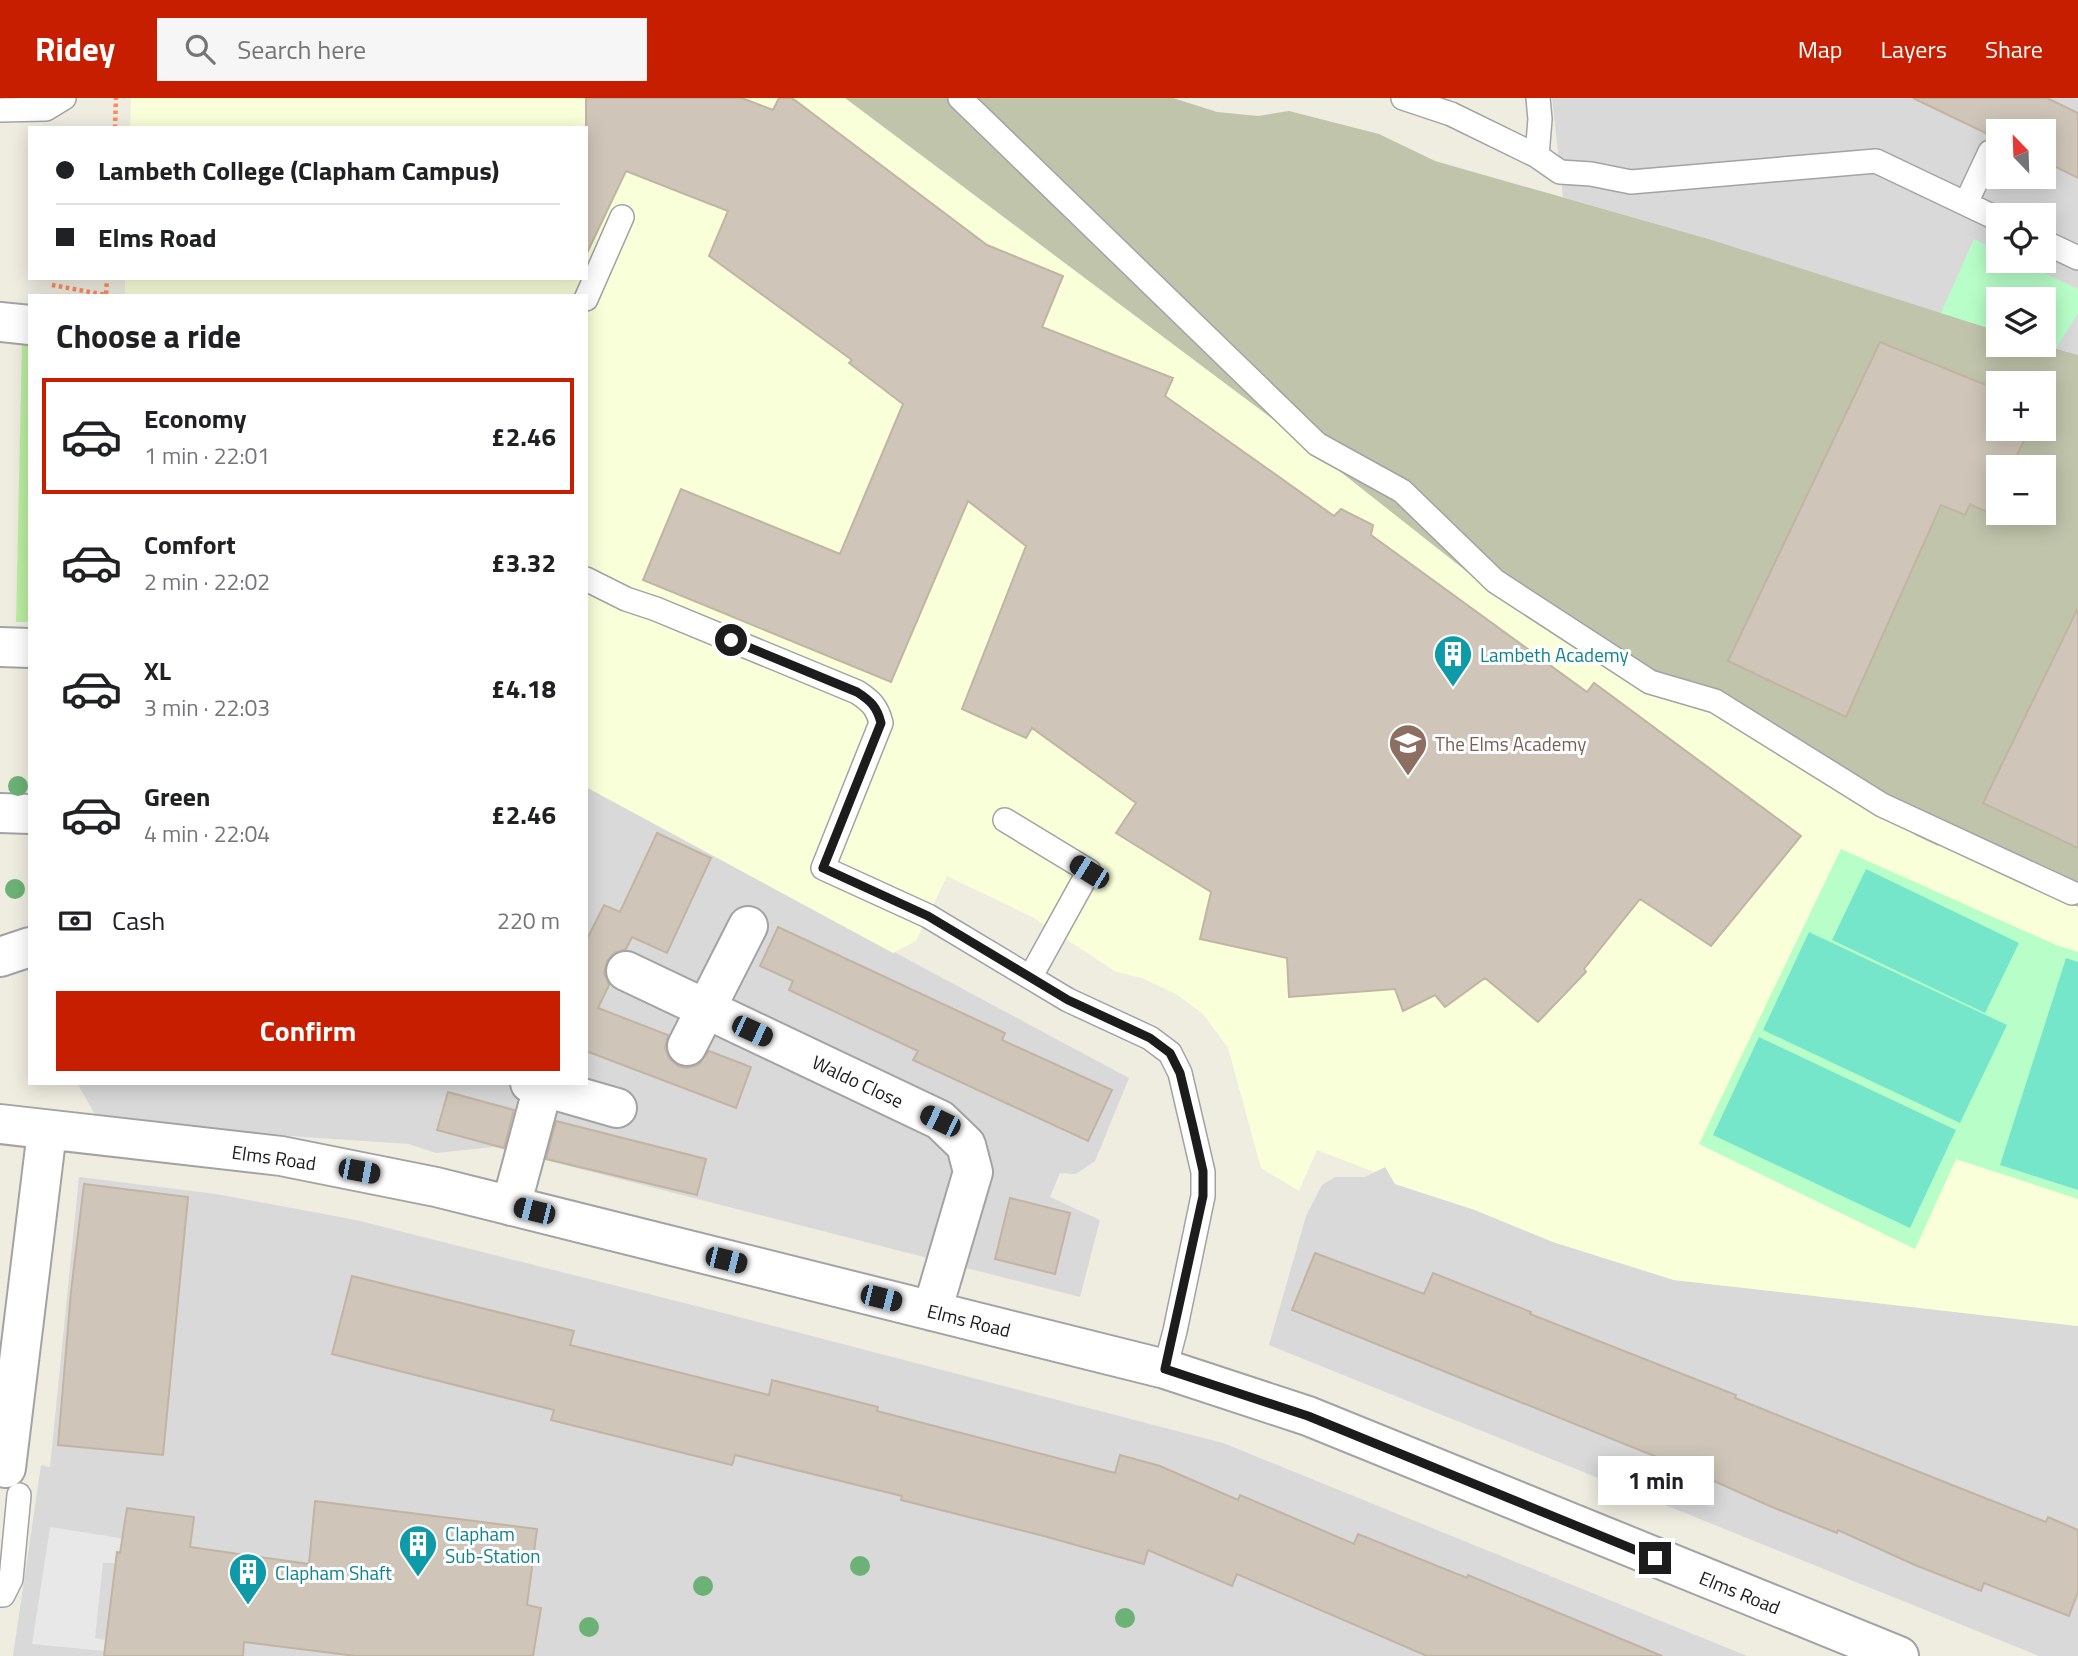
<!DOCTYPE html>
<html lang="en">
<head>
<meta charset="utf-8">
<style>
  body { margin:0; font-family:"Titillium Web",sans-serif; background:#f6f6f6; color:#202124; height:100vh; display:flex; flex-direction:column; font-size:26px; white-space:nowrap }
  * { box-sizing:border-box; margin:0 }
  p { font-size:23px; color:#757577 }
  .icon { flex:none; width:38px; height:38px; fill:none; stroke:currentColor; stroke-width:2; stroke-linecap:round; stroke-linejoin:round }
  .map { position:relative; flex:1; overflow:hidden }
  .drawer { position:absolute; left:28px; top:196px; width:560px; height:791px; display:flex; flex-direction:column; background:#fff; border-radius:0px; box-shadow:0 4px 18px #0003 }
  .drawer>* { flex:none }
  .guide { position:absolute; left:28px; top:28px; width:560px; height:154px; border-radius:0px; box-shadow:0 4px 18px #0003; display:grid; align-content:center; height:154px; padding:0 28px; background:#fff }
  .needle { width:46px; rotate:337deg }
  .tools { position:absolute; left:1986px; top:21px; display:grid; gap:14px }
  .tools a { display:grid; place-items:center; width:70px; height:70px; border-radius:0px; background:#fff; box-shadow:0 4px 18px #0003; font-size:35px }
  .end { position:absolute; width:32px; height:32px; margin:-16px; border:9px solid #1c1c1c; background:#fff; box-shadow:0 0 0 4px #fff }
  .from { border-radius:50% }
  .bubble { position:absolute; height:49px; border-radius:0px; background:#fff; box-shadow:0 4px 18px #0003; font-size:23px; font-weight:700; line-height:49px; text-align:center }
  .car { position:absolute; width:21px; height:42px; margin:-21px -10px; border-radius:9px; box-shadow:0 0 5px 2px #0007; background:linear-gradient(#222 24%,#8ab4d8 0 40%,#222 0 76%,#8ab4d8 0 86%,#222 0) }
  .guide b { display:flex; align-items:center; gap:24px; height:66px; font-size:26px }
  .guide b+b { border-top:2px solid #e0e0e0 }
  .guide i { width:18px; height:18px; background:#202124 }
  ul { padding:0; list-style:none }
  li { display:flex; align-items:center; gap:21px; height:116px; margin:0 14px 10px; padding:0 14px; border:4px solid transparent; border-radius:0px }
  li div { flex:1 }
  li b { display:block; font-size:26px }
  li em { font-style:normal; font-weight:700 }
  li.on { border-color:#c81e00 }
  li>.icon { width:63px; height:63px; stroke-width:1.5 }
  h2 { padding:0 28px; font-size:32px; line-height:84px }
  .pay { display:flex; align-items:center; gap:18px; height:77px; padding:0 28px; font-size:26px }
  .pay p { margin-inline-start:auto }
  .cta { display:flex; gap:14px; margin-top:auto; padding:14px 28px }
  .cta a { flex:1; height:80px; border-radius:0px; background:#c81e00; color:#fff; font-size:28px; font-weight:700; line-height:80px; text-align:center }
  header { display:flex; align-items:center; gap:42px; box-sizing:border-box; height:98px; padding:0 35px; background:#c81e00; color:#fff }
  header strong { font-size:33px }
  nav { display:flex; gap:38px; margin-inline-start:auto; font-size:24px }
  .search { width:490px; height:63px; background:#f6f6f6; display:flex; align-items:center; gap:18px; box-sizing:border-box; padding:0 24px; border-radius:0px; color:#757577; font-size:26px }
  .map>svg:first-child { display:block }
  .residential { fill:#dad9d9; fill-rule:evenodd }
  .education { fill:#f9ffd9 }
  .construction { fill:#c0c4ab; fill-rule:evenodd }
  .grass { fill:#bbeea1 }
  .park { fill:#b8fec8 }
  .pitch { fill:#76e6cb }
  .parking { fill:#e8e8e8 }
  .building { fill:#cfc6b9; stroke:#c1b4a2; stroke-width:2 }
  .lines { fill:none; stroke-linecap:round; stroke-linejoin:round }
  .lane-casing { stroke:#a3a3a3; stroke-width:26 }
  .street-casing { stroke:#a3a3a3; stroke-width:42 }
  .path { stroke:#ff8961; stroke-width:4.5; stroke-dasharray:3.5 3.5; stroke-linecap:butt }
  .lane { stroke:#fff; stroke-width:23 }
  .street { stroke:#fff; stroke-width:38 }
  .tree { fill:#6cb276 }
  .route { stroke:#1c1c1c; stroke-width:9 }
  .labels { text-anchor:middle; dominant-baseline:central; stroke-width:6; stroke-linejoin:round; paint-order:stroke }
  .culture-label { font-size:19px; fill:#0d838f; stroke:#fff; text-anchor:start }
  .education-label { font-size:19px; fill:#785e54; stroke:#fff; text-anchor:start }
  .street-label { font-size:19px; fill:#1c1c1c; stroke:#fff }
</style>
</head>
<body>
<header>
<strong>Ridey</strong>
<div class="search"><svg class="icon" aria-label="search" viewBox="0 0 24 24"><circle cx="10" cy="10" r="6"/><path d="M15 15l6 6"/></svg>Search here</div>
<nav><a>Map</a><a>Layers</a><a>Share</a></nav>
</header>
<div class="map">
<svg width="2078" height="1558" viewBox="0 0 2078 1558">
  <rect width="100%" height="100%" fill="#efece0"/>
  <path class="residential" d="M1552,0h521l5,2v255l-35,-10 1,-46h-46v32l-289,-92 -146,-42zM1998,33h46v46h-46zM1998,117h46v46h-46z
    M586,689l543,291 -34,83 -19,13 -16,-1 -10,24 50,23 -20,77 -586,-150 -58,6 -27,-9 -150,-10 -163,-18 -19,-33h509z
    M1385,1069l10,17 80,26 78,32 121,38 404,46v330h-39l-770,-311 37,-129 16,-31 13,-8h30z
    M79,1079l137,17 140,26 352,89 515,134 524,213h-1734l28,-191 9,2z"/>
  <path class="education" d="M131,0h714l449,337 200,158 215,115 232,132 137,67v419l-404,-46 -121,-38 -78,-32 -80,-26 -10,-17 -11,5 -57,-22 -18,41 -38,-23 -33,-120 -25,-34 -27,-20 -34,-16 -26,-6 -82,-54 -87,-42 -31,65 -23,12 -307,-166v-491h-461v-18h461v-150h-456z"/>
  <path class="construction" d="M845,0h328l44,14 41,4 31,-5 90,23 56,27 274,78 289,92v14h45l35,10v552l-137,-67 -3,6 -21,-10 -208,-128 -67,-16 -148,-99 -200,-158zM1998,285h46v46h-46zM1998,369h46v46h-46z"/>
  <path class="grass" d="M22,243l8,2v279h-14z"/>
  <path class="park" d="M1974,141l24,12v10h20l60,28v24l-22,36 -13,-4 1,-46h-46v32l-57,-18z
    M1841,751l215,96 22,7v247l-122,-40 -41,90 -216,-105z"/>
  <path class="pitch" d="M1866,771l153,74 -34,70 -153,-73z
    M1809,834l198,93 -47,98 -197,-93z
    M2066,860l12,4v228l-78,-25z
    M1759,939l197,93 -46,98 -197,-93z"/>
  <path class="parking" d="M50,1429l89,14 -2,14 -20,-3 -1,11h-13l-8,75 11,2 -1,11 -73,-7z"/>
  <path class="building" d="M586,0h156l31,12 6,-12h13l195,147 76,31 -21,51 131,51 -8,18 169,120 7,-7 32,16 -2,10 216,157 7,-9 207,153 -90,110 -71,-47 -56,70 2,3 -48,50 -53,-44 -40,29 -10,-12 -32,16 -8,-22 -106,8 -2,-39 -87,-19 11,-47 -95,-59 20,-30 -104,-75 -6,10 -64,-29 64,-163 -58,-45 -77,181 -248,-102 38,-91 159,65 63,-150 -54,-41 3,-3 -143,-104 19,-45 -102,-40 -40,84z
    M1913,0h134l31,15v65l-34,-17v-30h-46v8z
    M1880,244l118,48v39h32l-19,38h-13v26l-9,20 -19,-9 -5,11 -24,-10 -95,212 -118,-56z
    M2078,510v240l-95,-45z
    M657,735l54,25 -44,95 -35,-16 -6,12 -12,4 -7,8 -3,12 5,12 -11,23 70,27 -3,13 4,10 9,8 9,2 11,-3 11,-14 42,16 -15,41 -150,-57v-110l18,-36 16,7z
    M778,829l227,106 -3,7 110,50 -24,51 -175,-81 5,-9 -129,-61 4,-9 -33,-15z
    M448,994l66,18 -10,38 -67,-18z
    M556,1023l150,38 -9,36 -151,-36z
    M84,1086l104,13 -25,258 -105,-10 13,-153z
    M1010,1100l60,15 -15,61 -60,-15z
    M1315,1155l109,41 9,-21 98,39 -1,2 206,81 -1,3 217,87 94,37 2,-5 30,13v62l-9,24 -85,-33 -3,8 -66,-26 -77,-35 -1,3 -65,-26 -78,-35 -402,-162z
    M352,1178l222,55 -4,14 199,50 3,-15 106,27 -1,4 238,62 5,-18 40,11 78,34 2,-5 114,49 4,-10 109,44 1,-3 194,81h-235l-190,-82 -5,12 -84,-36 -4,14 -104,-29 -139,-35 1,-4 -167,-41 -3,10 -181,-45 3,-10 -222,-56z
    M315,1403l222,28 -10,76 14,3 -8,48h-177l-112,-14 -1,14h-139l13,-104 3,1 7,-45 67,9 -4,30 119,17z"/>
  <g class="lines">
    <g class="lane-casing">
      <path id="lane" d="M960,0l357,346 85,47 93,90 155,101 65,19 167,104 190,88
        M1403,0l48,16 86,42
        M1538,0l2,21 -3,37 23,16 31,2 40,8 245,-21 122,58
        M0,12l46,-1 18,-11
        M1966,105l24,-51
        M2044,144l34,16
        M586,201l36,-82
        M586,481l40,20 30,10 201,83c14,9 20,15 24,31l-58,145 105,48 140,84 82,38 20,15 10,20 23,99v24l-28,135 -10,38
        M1005,722l84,51 -58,105
        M0,1497h3l8,-16 8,-84"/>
    </g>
    <g class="street-casing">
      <path id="street" d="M0,224l30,3
        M0,549l30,1
        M0,715l30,1
        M0,859l30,-10
        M626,873l314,149 26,25 7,27 -41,139
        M687,948l61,-120
        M530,985l87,25
        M0,1026l281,32 155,31 729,182 143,47 591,240
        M511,1108l33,-123
        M0,1369l6,1 41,-337"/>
    </g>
    <path class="path" d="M115,30l1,-30
      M52,187l54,10 1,-17"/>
    <use href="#lane" class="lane"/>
    <use href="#street" class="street"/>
  </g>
  <g class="tree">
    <circle cx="18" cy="688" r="10"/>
    <circle cx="15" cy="791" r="10"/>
    <circle cx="860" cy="1468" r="10"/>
    <circle cx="703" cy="1488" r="10"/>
    <circle cx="1125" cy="1520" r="10"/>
    <circle cx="589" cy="1529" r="10"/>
  </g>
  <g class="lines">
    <path class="route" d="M731,542l126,52c14,9 20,15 24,31l-58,145 105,48 140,84 82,38 20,15 10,20 13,54 10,44v25l-38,173 143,47 347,142"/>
  </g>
  <defs>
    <g id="building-pin" transform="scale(2.0125)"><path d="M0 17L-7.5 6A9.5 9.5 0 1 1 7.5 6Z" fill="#0f9aa8" stroke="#fff"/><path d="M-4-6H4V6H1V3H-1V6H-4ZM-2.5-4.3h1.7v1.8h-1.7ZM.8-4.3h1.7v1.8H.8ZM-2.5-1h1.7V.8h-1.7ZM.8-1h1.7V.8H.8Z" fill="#fff"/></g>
    <g id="school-pin" transform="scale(2.0125)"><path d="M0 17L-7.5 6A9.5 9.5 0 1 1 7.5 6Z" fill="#8d6e63" stroke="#fff"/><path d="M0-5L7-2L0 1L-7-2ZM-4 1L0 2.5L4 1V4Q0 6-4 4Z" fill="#fff"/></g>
  </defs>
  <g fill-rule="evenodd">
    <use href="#building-pin" x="1453" y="556"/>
    <use href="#school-pin" x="1408" y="645"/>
    <use href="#building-pin" x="418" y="1446"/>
    <use href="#building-pin" x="248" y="1474"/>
  </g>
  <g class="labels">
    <g class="culture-label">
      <text x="1480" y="556">Lambeth Academy</text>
      <text x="445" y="1435">Clapham<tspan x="445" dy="22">Sub-Station</tspan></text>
      <text x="275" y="1474">Clapham Shaft</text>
    </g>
    <g class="education-label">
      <text x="1435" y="645">The Elms Academy</text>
    </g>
    <g class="street-label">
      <text transform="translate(858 983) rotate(25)">Waldo Close</text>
      <text transform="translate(274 1059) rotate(8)">Elms Road</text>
      <text transform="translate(969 1222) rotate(14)">Elms Road</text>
      <text transform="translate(1740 1494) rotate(22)">Elms Road</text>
    </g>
  </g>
</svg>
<div class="tools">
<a><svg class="needle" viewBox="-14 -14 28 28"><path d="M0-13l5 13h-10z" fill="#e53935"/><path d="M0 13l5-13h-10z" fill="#757577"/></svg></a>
<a><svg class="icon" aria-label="locate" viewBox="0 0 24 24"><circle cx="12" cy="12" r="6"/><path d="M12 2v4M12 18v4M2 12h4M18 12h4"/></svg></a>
<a><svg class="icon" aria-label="layers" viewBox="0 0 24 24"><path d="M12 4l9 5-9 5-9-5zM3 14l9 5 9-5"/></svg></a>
<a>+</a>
<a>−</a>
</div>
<i class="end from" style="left:731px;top:542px"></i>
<i class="end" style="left:1655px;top:1460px"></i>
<div class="bubble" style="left:1598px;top:1358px;width:116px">1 min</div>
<i class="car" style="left:1089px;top:774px;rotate:302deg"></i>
<i class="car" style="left:752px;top:933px;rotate:115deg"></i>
<i class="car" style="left:940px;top:1023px;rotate:296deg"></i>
<i class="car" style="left:359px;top:1073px;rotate:101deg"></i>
<i class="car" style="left:534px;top:1113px;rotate:284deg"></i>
<i class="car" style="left:726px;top:1162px;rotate:104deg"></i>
<i class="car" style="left:881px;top:1200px;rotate:104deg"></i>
<div class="guide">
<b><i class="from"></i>Lambeth College (Clapham Campus)</b>
<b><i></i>Elms Road</b>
</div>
<section class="drawer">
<h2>Choose a ride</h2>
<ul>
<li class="on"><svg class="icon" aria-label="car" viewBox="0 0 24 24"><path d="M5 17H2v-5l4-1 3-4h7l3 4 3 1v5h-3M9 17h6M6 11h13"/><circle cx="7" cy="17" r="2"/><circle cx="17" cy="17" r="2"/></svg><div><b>Economy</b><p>1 min · 22:01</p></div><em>£2.46</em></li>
<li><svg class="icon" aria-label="car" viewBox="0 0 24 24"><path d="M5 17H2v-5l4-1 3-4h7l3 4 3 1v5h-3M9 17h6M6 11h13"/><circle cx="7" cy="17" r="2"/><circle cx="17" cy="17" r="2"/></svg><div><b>Comfort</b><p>2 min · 22:02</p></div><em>£3.32</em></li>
<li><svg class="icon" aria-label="car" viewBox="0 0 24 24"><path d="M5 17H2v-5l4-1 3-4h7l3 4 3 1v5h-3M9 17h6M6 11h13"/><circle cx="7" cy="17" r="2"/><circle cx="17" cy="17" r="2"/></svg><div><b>XL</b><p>3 min · 22:03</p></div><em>£4.18</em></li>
<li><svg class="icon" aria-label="car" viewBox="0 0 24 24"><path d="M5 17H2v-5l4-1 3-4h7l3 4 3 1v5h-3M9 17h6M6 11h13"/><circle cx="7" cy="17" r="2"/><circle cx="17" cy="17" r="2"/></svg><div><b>Green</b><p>4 min · 22:04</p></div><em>£2.46</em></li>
</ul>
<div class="pay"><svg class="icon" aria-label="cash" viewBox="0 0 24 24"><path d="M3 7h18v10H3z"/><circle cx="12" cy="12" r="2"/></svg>Cash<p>220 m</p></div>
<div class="cta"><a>Confirm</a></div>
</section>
</div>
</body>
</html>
